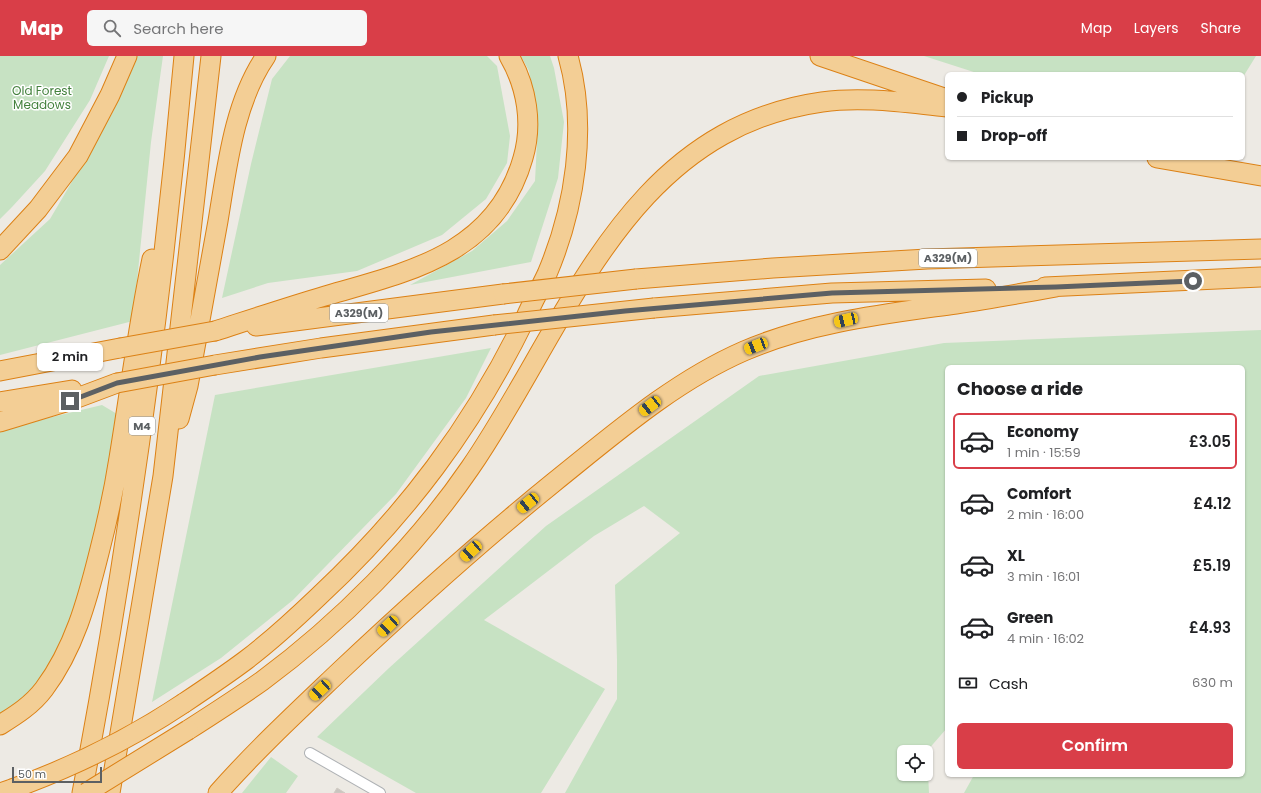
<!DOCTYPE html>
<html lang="en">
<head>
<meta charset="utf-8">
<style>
  body { margin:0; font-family:Poppins,sans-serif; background:#f6f6f6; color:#202124; height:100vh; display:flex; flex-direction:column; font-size:15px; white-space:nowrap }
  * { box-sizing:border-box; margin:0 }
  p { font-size:13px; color:#757577 }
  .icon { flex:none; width:22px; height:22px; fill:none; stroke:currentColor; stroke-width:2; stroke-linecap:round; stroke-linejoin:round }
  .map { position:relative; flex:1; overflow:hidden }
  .drawer { position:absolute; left:945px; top:309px; width:300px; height:412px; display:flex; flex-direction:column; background:#fff; border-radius:6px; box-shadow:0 1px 3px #0004 }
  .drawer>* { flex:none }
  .banner { position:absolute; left:945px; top:16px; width:300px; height:88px; border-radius:6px; box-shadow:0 1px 3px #0004; display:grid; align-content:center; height:88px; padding:0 12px; background:#fff }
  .controls { position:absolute; left:897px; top:689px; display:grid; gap:8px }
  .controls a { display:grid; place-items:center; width:36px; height:36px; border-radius:6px; background:#fff; box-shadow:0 1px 3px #0004; font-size:20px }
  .scale { position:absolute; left:12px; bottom:10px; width:90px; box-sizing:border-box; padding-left:4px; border:2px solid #5c6063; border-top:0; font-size:11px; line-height:14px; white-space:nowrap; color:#5c6063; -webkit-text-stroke:3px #fff; paint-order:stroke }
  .end { position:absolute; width:18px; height:18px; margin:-9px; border:5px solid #5c6063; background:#fff; box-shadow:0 0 0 2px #fff }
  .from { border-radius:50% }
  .bubble { position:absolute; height:28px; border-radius:6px; background:#fff; box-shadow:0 1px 3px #0004; font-size:13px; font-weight:600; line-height:28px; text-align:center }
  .car { position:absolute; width:12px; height:24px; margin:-12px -6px; border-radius:5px; box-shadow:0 0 3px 1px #0007; background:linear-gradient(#f5c518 24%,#345 0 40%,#f5c518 0 76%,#345 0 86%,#f5c518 0) }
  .banner b { display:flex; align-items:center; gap:14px; height:38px; font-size:15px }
  .banner b+b { border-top:1px solid #e0e0e0 }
  .banner i { width:10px; height:10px; background:#202124 }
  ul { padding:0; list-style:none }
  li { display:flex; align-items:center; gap:12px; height:56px; margin:0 8px 6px; padding:0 4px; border:2px solid transparent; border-radius:6px }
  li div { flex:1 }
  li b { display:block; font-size:15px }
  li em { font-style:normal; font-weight:600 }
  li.selected { border-color:#d93e48 }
  li>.icon { width:36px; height:36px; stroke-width:1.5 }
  h2 { padding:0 12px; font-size:18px; line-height:48px }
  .pay { display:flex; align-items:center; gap:10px; height:44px; padding:0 12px; font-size:15px }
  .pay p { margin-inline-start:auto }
  .primary-button { display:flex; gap:8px; margin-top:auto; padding:8px 12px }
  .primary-button a { flex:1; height:46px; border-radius:6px; background:#d93e48; color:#fff; font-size:16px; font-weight:600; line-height:46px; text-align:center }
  header { display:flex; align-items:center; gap:24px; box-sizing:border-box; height:56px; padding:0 20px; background:#d93e48; color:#fff }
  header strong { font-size:19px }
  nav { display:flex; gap:22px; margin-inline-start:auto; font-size:14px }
  .search { width:280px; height:36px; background:#f6f6f6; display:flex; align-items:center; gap:10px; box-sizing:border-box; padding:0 14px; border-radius:6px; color:#757577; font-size:15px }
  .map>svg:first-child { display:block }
  .green { fill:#c7e2c3; fill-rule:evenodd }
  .building { fill:#c9c5c0; stroke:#d1cbc3 }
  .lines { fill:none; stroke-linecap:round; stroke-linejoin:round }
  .minor-casing { stroke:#afb2b5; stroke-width:12 }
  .motorway-casing { stroke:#dc8115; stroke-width:21 }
  .minor { stroke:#fff; stroke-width:10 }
  .motorway { stroke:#f3ce95; stroke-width:19 }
  .motorway-bridge-casing { stroke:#dc8115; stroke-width:21; stroke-linecap:butt }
  .motorway-bridge { stroke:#f3ce95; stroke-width:19 }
  .route { stroke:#5c6063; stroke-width:5 }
  .labels { text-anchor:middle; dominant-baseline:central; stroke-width:3; stroke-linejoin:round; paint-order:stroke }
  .shield { fill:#fff; stroke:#8d9092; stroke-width:1 }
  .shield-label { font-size:11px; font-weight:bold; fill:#5c6063 }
  .park-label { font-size:12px; fill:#43813d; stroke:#fff }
</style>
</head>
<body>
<header>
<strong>Map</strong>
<div class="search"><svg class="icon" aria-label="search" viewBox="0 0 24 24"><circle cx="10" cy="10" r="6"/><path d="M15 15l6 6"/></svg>Search here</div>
<nav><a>Map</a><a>Layers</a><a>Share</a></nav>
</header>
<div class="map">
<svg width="1261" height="737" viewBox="0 0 1261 737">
  <rect width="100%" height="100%" fill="#edeae4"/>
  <path class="green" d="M0,0h109l-19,44 -45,71 -33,36 -12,12z
    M136,0h27l-12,86 -18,179 -133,34v-90l50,-46 64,-109z
    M290,0h197l10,10 13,70 -3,27 -21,36 -44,36 -85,36 -89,12 -46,15 29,-134 21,-85z
    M521,0h29l4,12 10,54 -6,56 -27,84 -121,23 62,-34 35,-30 28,-40 3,-58 -9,-52z
    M924,0h332l-13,21v-3h-263z
    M1261,274v463h-297l10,-18h269v-408h-296v361l-20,23 2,42h-364l52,-94v-39l-2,-75 65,-52 -36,-27 -50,30 -110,84 121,69 -64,104h-125l-99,-56 72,-69 157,-142 213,-150 185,-33zM904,696h22v22h-22z
    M491,292l-25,50 -70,96 -103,106 -72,58 -69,44 63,-307z
    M102,349l15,9 -18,110 -14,65 -34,83 -51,47v-287l23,-8z
    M271,701l27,19 -12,17h-44z"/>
  <path class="building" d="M337,732l8,5h-11z"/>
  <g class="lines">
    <g class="minor-casing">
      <path id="minor" d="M310,697l70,40"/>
    </g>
    <g class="motorway-casing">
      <path id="motorway" d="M820,0l127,43
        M1157,102l104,18
        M0,194l38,-41 40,-53 32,-61 17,-39
        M636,223l137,-11 154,-9 334,-10
        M1045,231l216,-10
        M654,252l178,-15 154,-4
        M256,270l247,-32
        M215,275c37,-12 73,-24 110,-35 83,-24 171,-42 198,-138 10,-34 4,-71 -14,-102
        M215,309l106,-17 173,-23
        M0,315l120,-23
        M0,346l72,-12
        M179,363l9,-33c10,-55 20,-110 30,-165 9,-54 16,-119 48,-165
        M0,366l69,-21 48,-18
        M184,647c21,-14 42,-28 62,-43 25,-19 49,-41 72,-63 88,-82 155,-171 208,-280 6,-14 14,-28 21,-43 28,-66 41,-147 21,-218
        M0,669c16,-10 32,-20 44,-36 30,-40 43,-88 55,-136 8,-31 15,-63 20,-95 11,-66 19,-133 33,-199
        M188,674c25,-16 50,-32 74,-49 77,-57 154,-134 208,-213 98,-142 154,-338 352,-366 42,-6 84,1 125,5
        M0,737l12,-4
        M82,737c46,-244 80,-490 102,-737
        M110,737l53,-317 48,-420
        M218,737c38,-43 80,-82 122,-122 69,-65 139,-128 213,-188 60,-48 120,-101 191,-132 67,-29 141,-37 212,-47 34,-5 67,-11 100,-17"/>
    </g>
    <use href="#minor" class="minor"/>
    <use href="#motorway" class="motorway"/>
    <g class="motorway-bridge-casing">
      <path id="motorway-bridge" d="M503,238l133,-15
        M494,269l160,-17
        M120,292l95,-17
        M117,327l98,-18
        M12,733c61,-22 118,-50 172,-86
        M86,737l102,-63"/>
    </g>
    <use href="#motorway-bridge" class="motorway-bridge"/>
  </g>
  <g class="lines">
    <path class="route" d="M70,345l47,-18 143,-26 171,-25 194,-21 207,-18 224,-6 137,-6"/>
  </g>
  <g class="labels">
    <g class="shield">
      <rect x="919" y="193" width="58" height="18" rx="3"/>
      <rect x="330" y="248" width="58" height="18" rx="3"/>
      <rect x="129" y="361" width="26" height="18" rx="3"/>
    </g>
    <g class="shield-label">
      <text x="948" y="202">A329(M)</text>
      <text x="359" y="257">A329(M)</text>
      <text x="142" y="370">M4</text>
    </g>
    <g class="park-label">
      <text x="42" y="34">Old Forest<tspan x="42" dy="14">Meadows</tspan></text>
    </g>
  </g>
</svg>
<div class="controls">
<a><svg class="icon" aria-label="locate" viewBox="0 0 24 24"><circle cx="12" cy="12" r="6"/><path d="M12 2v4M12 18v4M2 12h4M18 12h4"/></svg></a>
</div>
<div class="scale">50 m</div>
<i class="end from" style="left:1193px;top:225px"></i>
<i class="end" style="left:70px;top:345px"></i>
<div class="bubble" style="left:37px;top:287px;width:66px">2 min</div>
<i class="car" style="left:846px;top:264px;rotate:257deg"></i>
<i class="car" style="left:756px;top:290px;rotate:249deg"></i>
<i class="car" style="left:650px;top:350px;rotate:232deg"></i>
<i class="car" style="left:528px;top:447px;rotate:231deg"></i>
<i class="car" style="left:471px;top:495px;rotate:228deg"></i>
<i class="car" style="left:388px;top:570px;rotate:227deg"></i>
<i class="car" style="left:320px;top:634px;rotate:227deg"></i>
<div class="banner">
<b><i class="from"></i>Pickup</b>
<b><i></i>Drop-off</b>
</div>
<section class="drawer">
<h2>Choose a ride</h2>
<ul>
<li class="selected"><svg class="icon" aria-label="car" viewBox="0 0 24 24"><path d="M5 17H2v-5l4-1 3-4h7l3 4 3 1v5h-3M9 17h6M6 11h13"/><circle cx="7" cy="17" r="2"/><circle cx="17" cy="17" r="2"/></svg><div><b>Economy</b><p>1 min · 15:59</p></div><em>£3.05</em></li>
<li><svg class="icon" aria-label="car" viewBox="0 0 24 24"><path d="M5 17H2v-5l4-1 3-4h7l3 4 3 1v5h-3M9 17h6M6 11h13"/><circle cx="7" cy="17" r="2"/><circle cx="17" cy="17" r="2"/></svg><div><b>Comfort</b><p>2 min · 16:00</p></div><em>£4.12</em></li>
<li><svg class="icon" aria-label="car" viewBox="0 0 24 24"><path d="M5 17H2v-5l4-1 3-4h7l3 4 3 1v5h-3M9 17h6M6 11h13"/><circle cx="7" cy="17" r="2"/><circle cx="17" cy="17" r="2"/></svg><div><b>XL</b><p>3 min · 16:01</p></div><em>£5.19</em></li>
<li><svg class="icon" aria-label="car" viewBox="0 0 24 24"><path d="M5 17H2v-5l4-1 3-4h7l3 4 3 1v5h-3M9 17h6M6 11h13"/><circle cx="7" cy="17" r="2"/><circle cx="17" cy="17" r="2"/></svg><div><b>Green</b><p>4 min · 16:02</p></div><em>£4.93</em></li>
</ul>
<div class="pay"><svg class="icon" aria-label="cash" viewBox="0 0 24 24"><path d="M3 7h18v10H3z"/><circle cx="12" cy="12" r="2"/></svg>Cash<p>630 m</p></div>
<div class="primary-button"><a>Confirm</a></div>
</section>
</div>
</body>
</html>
